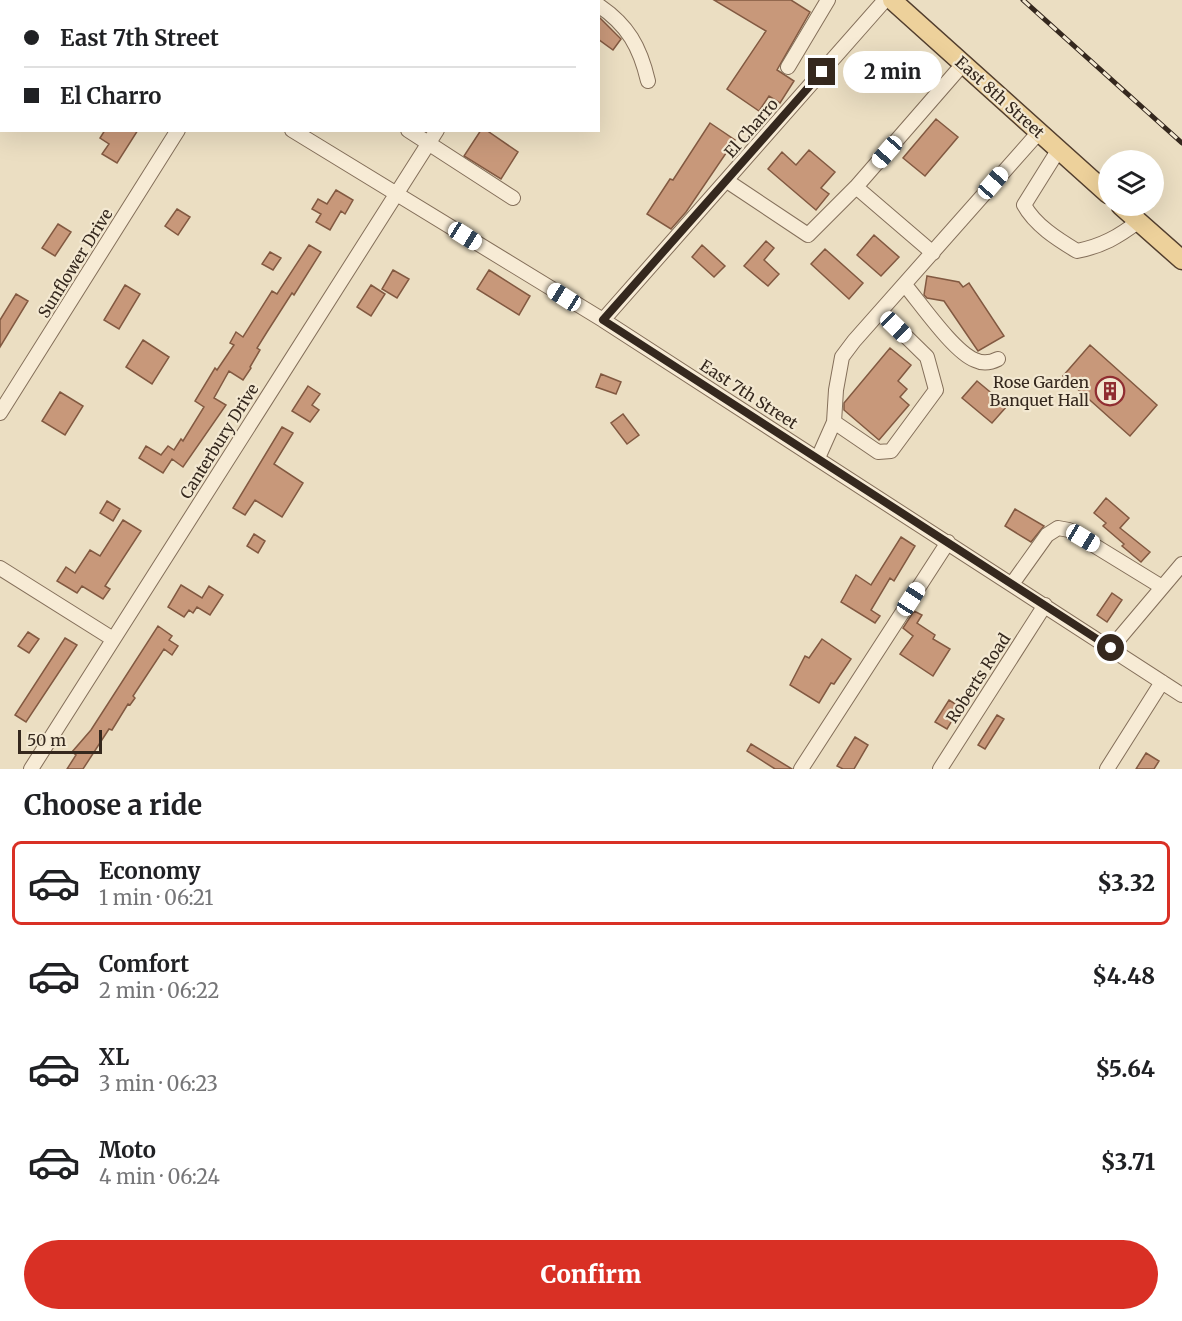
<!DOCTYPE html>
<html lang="en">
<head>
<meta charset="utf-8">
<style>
  body { margin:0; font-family:Merriweather,serif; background:#f2f2f2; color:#202124; height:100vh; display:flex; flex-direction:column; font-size:22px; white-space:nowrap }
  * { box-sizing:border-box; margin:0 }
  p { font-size:20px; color:#757577 }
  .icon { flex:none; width:33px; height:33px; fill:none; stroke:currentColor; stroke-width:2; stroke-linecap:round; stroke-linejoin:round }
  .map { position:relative; height:769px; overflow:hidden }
  .side { display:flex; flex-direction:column; background:#fff; flex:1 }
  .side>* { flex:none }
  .hud { position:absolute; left:0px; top:0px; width:600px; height:132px; box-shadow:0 6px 24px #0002; display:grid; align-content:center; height:132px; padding:0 24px; background:#fff }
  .fabs { position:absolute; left:1098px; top:150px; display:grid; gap:12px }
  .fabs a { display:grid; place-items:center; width:66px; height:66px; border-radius:50%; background:#fff; box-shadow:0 6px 24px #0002; font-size:30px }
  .scale { position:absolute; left:18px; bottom:15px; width:84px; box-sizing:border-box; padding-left:6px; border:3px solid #35281e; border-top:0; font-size:16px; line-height:21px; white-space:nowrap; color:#35281e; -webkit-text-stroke:4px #f3e8d1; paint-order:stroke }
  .end { position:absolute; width:27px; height:27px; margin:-14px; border:8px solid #35281e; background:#fff; box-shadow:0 0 0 3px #fff }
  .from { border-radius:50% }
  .bubble { position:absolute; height:42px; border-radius:21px; background:#fff; box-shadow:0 6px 24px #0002; font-size:20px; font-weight:800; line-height:42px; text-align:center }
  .car { position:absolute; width:18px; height:36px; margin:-18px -9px; border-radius:8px; box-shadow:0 0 4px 2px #0007; background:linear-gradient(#fff 24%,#345 0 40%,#fff 0 76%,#345 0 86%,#fff 0) }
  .hud b { display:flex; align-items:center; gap:21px; height:57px; font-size:22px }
  .hud b+b { border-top:2px solid #e0e0e0 }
  .hud i { width:15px; height:15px; background:#202124 }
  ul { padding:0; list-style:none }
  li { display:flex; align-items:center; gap:18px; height:84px; margin:0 12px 9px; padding:0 12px; border:3px solid transparent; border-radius:9px }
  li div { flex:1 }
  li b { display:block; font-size:22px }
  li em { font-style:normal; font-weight:800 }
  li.active { border-color:#d93025 }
  li>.icon { width:54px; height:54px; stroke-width:1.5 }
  h2 { padding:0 24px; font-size:27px; line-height:72px }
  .button { display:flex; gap:12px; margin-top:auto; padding:12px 24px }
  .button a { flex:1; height:69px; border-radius:36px; background:#d93025; color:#fff; font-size:24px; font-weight:800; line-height:69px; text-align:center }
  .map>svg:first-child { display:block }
  .building { fill:#c8987a; stroke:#825941; stroke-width:1.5 }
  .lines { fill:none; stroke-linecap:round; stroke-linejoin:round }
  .minor-casing { stroke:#846f5a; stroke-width:16 }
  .major-casing { stroke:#523e2e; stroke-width:21 }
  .minor { stroke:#f7ebd5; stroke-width:14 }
  .major { stroke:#edd19b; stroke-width:18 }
  .rail-casing { stroke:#35281e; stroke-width:5 }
  .rail { stroke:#f3e8d1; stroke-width:3; stroke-dasharray:9; stroke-linecap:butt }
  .route { stroke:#35281e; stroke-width:8 }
  .labels { text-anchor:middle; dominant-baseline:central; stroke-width:4.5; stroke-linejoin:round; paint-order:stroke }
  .street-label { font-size:16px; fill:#35281e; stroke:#f3e8d1 }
  .poi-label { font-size:16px; fill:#35281e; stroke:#f3e8d1; text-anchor:end }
</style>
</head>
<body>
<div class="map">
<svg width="1182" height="769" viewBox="0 0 1182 769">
  <rect width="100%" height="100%" fill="#ebdec2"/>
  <path class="building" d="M714,0h77l19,12 -33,58 17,11 -14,22 -11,-7 -10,15 -32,-22 39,-58z
    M598,16l23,23 -8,11 -15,-11z
    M936,119l22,18 -33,39 -22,-18z
    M710,123l25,17 -49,72 -15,17 -24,-15 23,-35 3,1z
    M105,130h33l-21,33 -15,-9 7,-10 -9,-6z
    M481,130h5l32,22 -17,27 -37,-23z
    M809,150l26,22 -14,16 8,6 -13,16 -48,-41 14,-17 14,13z
    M336,190l17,10 -8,14 -4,-3 -11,19 -14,-8 5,-8 -9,-5 6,-10 9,5z
    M177,209l13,8 -12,18 -13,-9z
    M58,224l13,8 -16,24 -13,-8z
    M874,235l25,22 -18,19 -24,-21z
    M766,241l8,7 -10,12 15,14 -11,12 -24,-20z
    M309,245l12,7 -27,43 -2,-2 -25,39 -10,16 3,2 -10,17 1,1 -8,12 -14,-9 -15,27 12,7 -43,62 -11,-8 -9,14 -24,-15 7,-12 15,9 7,-9 6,4 7,-11 2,2 21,-34 -9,-6 20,-33 2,2 17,-25 -4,-2 6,-11 7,5 29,-46 5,3z
    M702,245l23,21 -11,11 -22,-20z
    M825,249l38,34 -14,16 -38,-35z
    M270,252l11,6 -8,12 -11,-6z
    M393,270l16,9 -12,19 -15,-9z
    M489,270l41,26 -11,19 -42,-26z
    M927,276l32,6 4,5 6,-4 35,53 -26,15 -34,-50 -17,-3 -3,-3z
    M125,285l15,9 -21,35 -15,-9z
    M371,285l14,9 -14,22 -14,-9z
    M16,294l12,7 -28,46v-27z
    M143,340l26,17 -17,27 -26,-17z
    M1090,345l67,60 -27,31 -67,-60z
    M890,348l21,17 -13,16 9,8 -7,8 9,8 -30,35 -35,-30v-7z
    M601,374l20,8 -5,12 -20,-7z
    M977,381l30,25 -15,17 -30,-25z
    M308,386l12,8 -8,11 7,5 -9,12 -18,-11z
    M60,392l23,14 -18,29 -23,-14z
    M623,414l16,21 -12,9 -16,-21z
    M282,427l11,6 -19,31 29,19 -21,34 -27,-17 -10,15 -12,-7z
    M1106,498l23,20 -9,10 30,24 -9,10 -19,-16 2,-2 -21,-18 3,-3 -12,-10z
    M107,501l13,8 -7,12 -13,-8z
    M1015,509l29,17 -13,16 -26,-16z
    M123,520l18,11 -36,55 5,3 -7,10 -21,-13 -5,7 -20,-12 9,-14 9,6 15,-23 10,6z
    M254,534l11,7 -7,12 -11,-7z
    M901,537l14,9 -21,35 -4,-3 -19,32 9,6 -5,7 -34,-21 15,-27 15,10z
    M181,585l21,13 7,-12 14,9 -13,20 -13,-8 -4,6 -4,-3 -5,7 -16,-10z
    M1112,593l10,7 -15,22 -10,-7z
    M914,611l8,4 -5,8 18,12 -2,4 17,10 -17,27 -33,-22 13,-18 -10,-8z
    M158,626l14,10 -3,4 9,6 -6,9 -8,-6 -31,47 2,2 -5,7 -2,-1 -16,26 -3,-1 -26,40h-16l9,-14 -4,-3 19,-22z
    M28,632l11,7 -10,14 -11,-7z
    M65,638l12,7 -51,77 -11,-7z
    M822,639l29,20 -17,25 -3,-1 -12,20 -29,-18 15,-29 4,2z
    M949,700l11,7 -13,22 -12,-7z
    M997,715l7,4 -19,30 -7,-4z
    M855,737l13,8 -14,24h-11l-6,-3z
    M751,744l41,25h-17l-28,-18z
    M1146,753l13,8 -5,8h-18z"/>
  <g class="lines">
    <g class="minor-casing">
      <path id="minor" d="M77,0l3,2
        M472,2h3
        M519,2l1,-2
        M598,5c30,20 42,42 50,76
        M0,7l2,-3
        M788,67l40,-67
        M292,130l311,190 579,375
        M408,130l105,68
        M1059,149l-35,56c11,20 33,34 53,46 25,-5 41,-14 62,-30
        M727,181l81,54 48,-48 107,-123
        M856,187l77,66
        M905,285c16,19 49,67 70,75 8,4 15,3 23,-1
        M881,312l46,45 9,33 -45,61 -13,1 -44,-30 2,-32 6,-33 12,-16 185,-209
        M603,320l282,-320
        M0,413l178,-283
        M818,458l16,-36
        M0,568l113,71
        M1012,584l35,-49 11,-7 11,2 93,57
        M1111,648l71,-84
        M31,769l406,-639
        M801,769l147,-227
        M940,769l105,-164
        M1107,769l55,-87"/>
    </g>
    <g class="major-casing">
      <path id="major" d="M892,0l216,194
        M1121,206l61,54"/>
    </g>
    <use href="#minor" class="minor"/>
    <use href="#major" class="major"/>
    <g class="rail-casing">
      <path id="rail" d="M1023,0l159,143"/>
    </g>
    <use href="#rail" class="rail"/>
  </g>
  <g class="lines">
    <path class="route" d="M822,72l-219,248 508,328"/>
  </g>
  <defs>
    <g id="building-ring" transform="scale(1.5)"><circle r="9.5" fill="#f3e8d1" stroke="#902d31" stroke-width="1.5"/><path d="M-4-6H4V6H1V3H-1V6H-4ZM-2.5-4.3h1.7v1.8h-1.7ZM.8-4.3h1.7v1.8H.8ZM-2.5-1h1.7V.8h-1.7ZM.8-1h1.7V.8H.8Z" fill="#902d31"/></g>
  </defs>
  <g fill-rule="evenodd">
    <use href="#building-ring" x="1110" y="391"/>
  </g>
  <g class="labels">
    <g class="street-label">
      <text transform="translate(1000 97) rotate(42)">East 8th Street</text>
      <text transform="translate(751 128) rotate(-49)">El Charro</text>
      <text transform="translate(75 263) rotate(-58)">Sunflower Drive</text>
      <text transform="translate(749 394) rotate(33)">East 7th Street</text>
      <text transform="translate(219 441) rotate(-58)">Canterbury Drive</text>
      <text transform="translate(978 678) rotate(-57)">Roberts Road</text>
    </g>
    <g class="poi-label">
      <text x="1089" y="382">Rose Garden<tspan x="1089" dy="18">Banquet Hall</tspan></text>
    </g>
  </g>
</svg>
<div class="fabs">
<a><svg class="icon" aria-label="layers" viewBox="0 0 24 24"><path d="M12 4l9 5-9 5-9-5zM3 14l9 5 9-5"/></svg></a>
</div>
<div class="scale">50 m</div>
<i class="end from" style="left:1111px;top:648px"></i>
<i class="end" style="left:822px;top:72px"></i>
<div class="bubble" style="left:843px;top:51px;width:99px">2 min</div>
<i class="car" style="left:887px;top:152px;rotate:221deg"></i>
<i class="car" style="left:993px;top:183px;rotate:41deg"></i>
<i class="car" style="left:465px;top:236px;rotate:122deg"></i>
<i class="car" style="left:564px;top:297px;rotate:302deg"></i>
<i class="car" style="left:896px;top:327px;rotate:134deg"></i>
<i class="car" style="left:1083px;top:538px;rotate:121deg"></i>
<i class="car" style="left:911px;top:599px;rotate:33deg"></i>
<div class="hud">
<b><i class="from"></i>East 7th Street</b>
<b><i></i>El Charro</b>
</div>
</div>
<section class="side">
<h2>Choose a ride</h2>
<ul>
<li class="active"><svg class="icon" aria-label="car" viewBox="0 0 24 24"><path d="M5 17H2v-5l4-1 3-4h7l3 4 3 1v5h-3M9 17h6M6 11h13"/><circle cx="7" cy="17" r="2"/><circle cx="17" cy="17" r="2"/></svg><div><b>Economy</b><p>1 min · 06:21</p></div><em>$3.32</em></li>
<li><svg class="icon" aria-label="car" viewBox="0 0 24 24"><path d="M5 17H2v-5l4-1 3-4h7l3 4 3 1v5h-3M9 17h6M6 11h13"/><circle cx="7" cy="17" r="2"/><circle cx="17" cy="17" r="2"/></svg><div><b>Comfort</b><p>2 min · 06:22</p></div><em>$4.48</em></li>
<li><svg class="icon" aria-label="car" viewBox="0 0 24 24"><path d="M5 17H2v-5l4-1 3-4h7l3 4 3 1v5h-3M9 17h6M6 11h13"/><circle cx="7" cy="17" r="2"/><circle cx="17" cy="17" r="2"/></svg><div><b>XL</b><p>3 min · 06:23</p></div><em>$5.64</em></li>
<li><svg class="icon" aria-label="car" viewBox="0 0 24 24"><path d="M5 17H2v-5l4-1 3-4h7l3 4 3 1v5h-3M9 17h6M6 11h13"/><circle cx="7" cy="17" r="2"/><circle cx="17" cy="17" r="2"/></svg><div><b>Moto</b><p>4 min · 06:24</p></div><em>$3.71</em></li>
</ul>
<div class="button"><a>Confirm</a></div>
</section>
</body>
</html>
